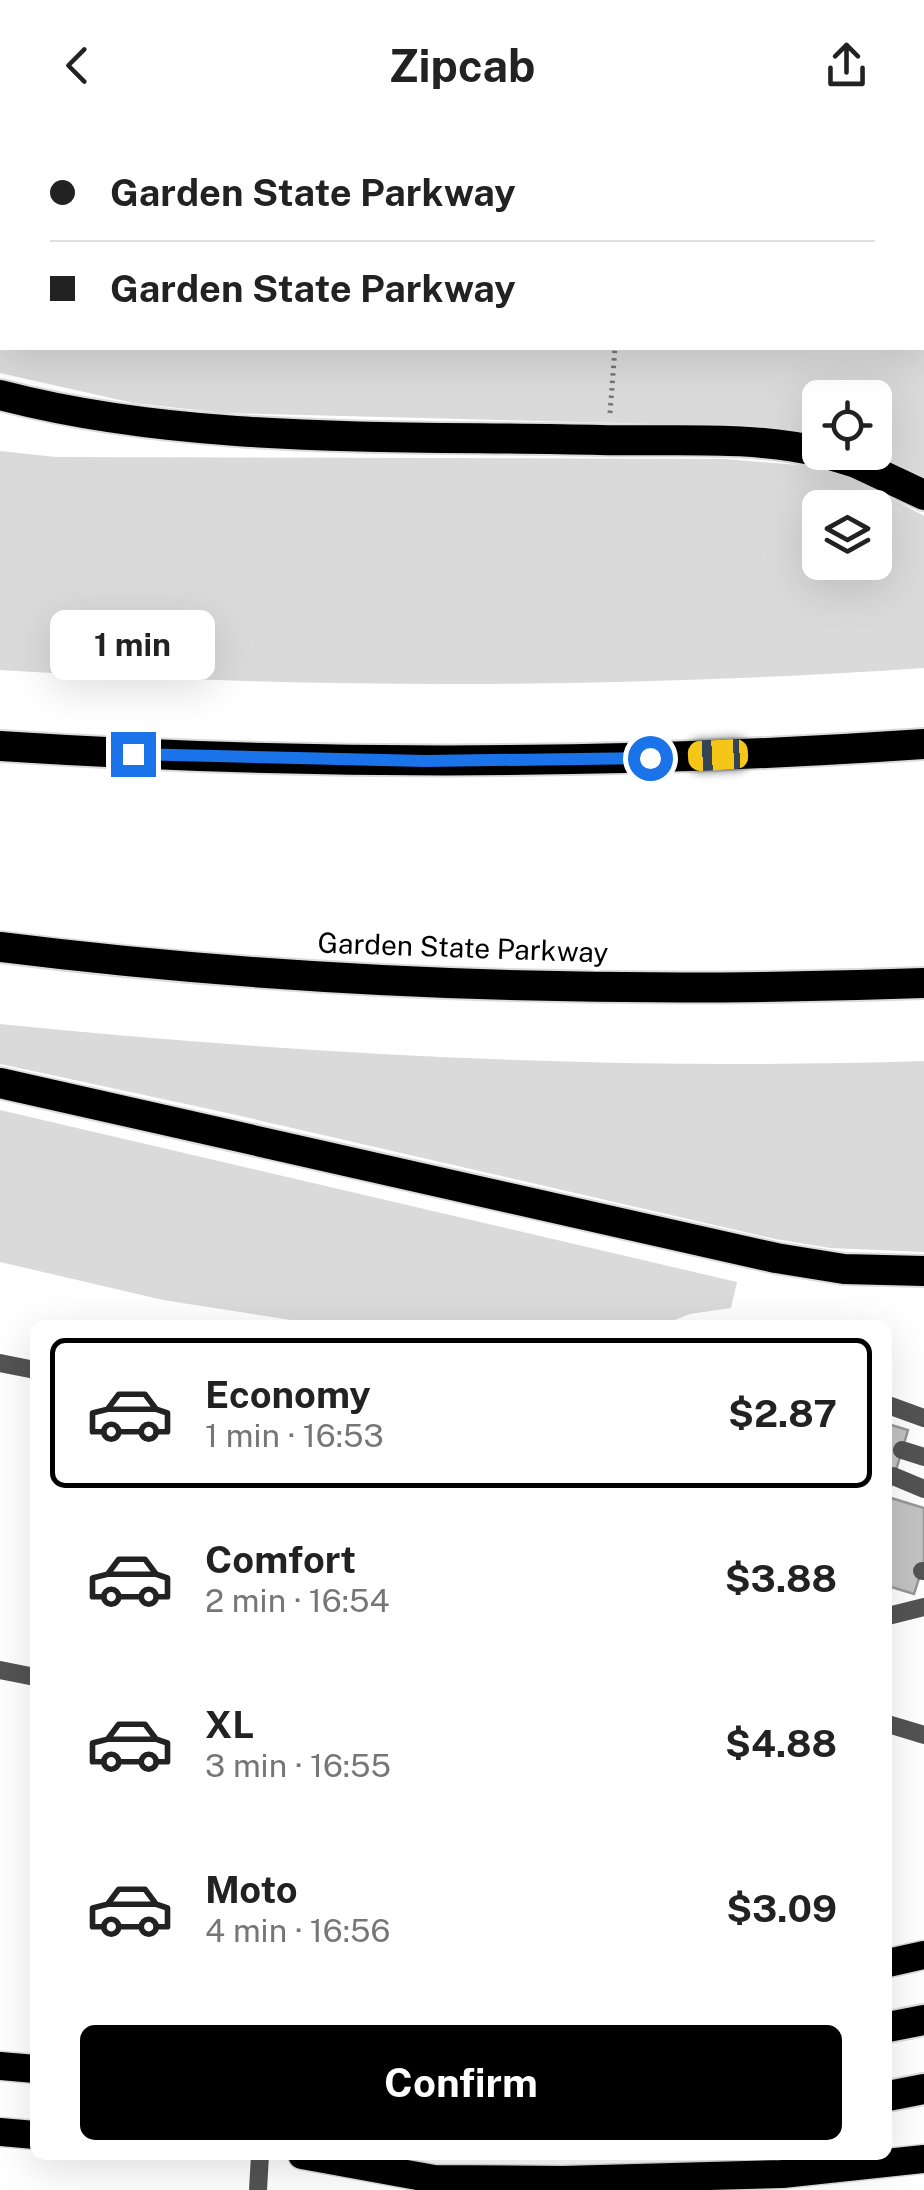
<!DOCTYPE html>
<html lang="en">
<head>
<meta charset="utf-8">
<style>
  body { margin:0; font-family:"Public Sans",sans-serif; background:#f6f6f6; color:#222; height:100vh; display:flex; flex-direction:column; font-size:38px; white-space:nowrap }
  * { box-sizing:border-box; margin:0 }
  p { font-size:32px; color:#767676 }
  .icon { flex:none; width:55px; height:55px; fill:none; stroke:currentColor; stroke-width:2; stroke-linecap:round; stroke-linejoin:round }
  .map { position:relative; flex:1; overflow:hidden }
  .panel { position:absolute; left:30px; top:1190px; width:862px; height:840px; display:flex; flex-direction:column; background:#fff; border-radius:15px; box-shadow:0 10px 40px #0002 }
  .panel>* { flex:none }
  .banner { position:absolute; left:0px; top:0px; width:925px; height:220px; box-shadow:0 10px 40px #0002; display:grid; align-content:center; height:220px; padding:0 50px; background:#fff }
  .tools { position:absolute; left:802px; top:250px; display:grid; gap:20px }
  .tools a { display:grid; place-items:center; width:90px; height:90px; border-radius:15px; background:#fff; box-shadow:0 10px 40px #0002; font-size:50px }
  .end { position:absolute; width:45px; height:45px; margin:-22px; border:12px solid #1a73e8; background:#fff; box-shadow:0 0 0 5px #fff }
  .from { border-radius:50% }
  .bubble { position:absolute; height:70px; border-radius:15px; background:#fff; box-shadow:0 10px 40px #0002; font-size:32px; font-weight:700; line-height:70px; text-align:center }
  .car { position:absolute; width:30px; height:60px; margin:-30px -15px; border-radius:12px; box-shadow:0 0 8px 2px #0007; background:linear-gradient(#f5c518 24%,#345 0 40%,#f5c518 0 76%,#345 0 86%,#f5c518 0) }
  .banner b { display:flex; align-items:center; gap:35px; height:95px; font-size:38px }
  .banner b+b { border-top:2px solid #e0e0e0 }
  .banner i { width:25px; height:25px; background:#222 }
  ul { padding:18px 0 0; list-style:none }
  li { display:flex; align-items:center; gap:30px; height:150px; margin:0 20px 15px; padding:0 30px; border:5px solid transparent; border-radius:15px }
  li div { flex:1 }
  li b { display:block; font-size:38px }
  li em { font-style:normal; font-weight:700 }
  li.current { border-color:#000 }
  li>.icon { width:90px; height:90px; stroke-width:1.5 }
  .cta { display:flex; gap:20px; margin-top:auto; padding:20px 50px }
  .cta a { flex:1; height:115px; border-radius:15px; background:#000; color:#fff; font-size:40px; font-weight:700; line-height:115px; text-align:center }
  header { display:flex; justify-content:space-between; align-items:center; height:130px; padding:0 50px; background:#fff; font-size:45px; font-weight:700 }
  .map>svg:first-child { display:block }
  .green { fill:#dadada; fill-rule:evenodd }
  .building { fill:#c3c3c3; stroke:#979797; stroke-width:2.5 }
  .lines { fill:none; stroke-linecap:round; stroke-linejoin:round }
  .trunk-casing { stroke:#dbdbdb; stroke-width:31 }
  .motorway-casing { stroke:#dbdbdb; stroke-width:34 }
  .path { stroke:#757575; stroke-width:5; stroke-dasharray:2.5 5; stroke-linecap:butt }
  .service { stroke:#535353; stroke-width:18 }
  .trunk { stroke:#000; stroke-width:28 }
  .motorway { stroke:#000; stroke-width:30 }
  .route { stroke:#1a73e8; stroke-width:12 }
  .labels { text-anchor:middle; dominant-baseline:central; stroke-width:8; stroke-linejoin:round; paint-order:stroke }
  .street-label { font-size:28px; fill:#000; stroke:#fff }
</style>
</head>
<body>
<header><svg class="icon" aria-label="back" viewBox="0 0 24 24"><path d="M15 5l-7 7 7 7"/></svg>Zipcab<svg class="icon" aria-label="share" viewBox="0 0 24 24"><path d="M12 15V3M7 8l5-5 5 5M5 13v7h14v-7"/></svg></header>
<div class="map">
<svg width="924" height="2060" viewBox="0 0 924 2060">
  <rect width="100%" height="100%" fill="#fff"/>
  <path class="green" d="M0,0h924v348l-51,-25 2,-55h-55v38l-48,-9 -549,-14 -90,-10 -133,-30zM922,2v216h-920v-216z
    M0,321l56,6 669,2 85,7 52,16 62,34v152c-309,21 -615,21 -924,2zM820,378h55v54h-55z
    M0,894c307,31 615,47 924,37v191l-94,-4 -55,-9 -552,-127 -223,-48z
    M0,980l737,172 -6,26 -41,6 -28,11h-339l-160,-25 -163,-38z"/>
  <path class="building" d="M888,1294l20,6 -20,67z
    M888,1367l36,11v55l-10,31 -26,-8z"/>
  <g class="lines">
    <g class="trunk-casing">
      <path id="trunk" d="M888,1833l36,-8
        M0,1936l35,3
        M0,2002l35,3
        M302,2025l132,24 129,1 219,-6 142,-15"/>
    </g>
    <g class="motorway-casing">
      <path id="motorway" d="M0,265c191,50 402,40 600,45 72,2 149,-5 220,12
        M820,322l36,11 68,32
        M0,616c308,20 616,19 924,-2
        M0,817c303,38 619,47 924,36
        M0,953l776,175 68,11 80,2
        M888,1897l36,-7
        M888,1966l36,-7"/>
    </g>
    <path class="path" d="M573,0l1,2
      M610,283l5,-65"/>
    <path class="service" d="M0,1233l35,7
      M888,1275l36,13
      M902,1320l22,7
      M893,1346l31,13
      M922,1441h2
      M888,1486l36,-9
      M0,1540l35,7
      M888,1594l36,11
      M258,2060l2,-35"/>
    <use href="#trunk" class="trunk"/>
    <use href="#motorway" class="motorway"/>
  </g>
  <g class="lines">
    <path class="route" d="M133,624l292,7 225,-3"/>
  </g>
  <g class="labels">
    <g class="street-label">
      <text transform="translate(463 817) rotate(2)">Garden State Parkway</text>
    </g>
  </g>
</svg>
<div class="tools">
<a><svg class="icon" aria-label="locate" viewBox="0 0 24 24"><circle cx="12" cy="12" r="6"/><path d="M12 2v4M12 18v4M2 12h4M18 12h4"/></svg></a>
<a><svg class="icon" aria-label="layers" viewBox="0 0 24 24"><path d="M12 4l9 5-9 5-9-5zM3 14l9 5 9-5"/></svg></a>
</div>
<i class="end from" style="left:650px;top:628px"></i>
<i class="end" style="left:133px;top:624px"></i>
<div class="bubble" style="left:50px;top:480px;width:165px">1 min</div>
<i class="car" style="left:718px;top:625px;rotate:267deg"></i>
<div class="banner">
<b><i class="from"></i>Garden State Parkway</b>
<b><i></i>Garden State Parkway</b>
</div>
<section class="panel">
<ul>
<li class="current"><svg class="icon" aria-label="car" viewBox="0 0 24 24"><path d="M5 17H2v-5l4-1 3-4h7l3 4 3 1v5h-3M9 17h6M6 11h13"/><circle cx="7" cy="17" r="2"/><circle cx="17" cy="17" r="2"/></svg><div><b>Economy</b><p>1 min · 16:53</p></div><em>$2.87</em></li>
<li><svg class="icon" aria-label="car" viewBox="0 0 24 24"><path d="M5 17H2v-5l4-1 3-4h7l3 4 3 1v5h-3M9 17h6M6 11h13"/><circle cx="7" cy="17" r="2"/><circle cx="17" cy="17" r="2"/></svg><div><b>Comfort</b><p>2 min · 16:54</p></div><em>$3.88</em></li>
<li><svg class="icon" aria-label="car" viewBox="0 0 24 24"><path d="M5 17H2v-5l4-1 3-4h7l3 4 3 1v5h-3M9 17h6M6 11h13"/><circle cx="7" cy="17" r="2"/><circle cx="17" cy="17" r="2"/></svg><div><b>XL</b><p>3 min · 16:55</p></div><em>$4.88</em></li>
<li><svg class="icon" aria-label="car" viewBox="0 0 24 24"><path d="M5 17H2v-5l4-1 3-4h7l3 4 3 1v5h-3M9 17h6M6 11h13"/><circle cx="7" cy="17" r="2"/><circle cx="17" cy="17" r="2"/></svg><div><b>Moto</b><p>4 min · 16:56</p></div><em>$3.09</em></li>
</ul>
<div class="cta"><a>Confirm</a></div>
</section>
</div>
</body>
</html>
